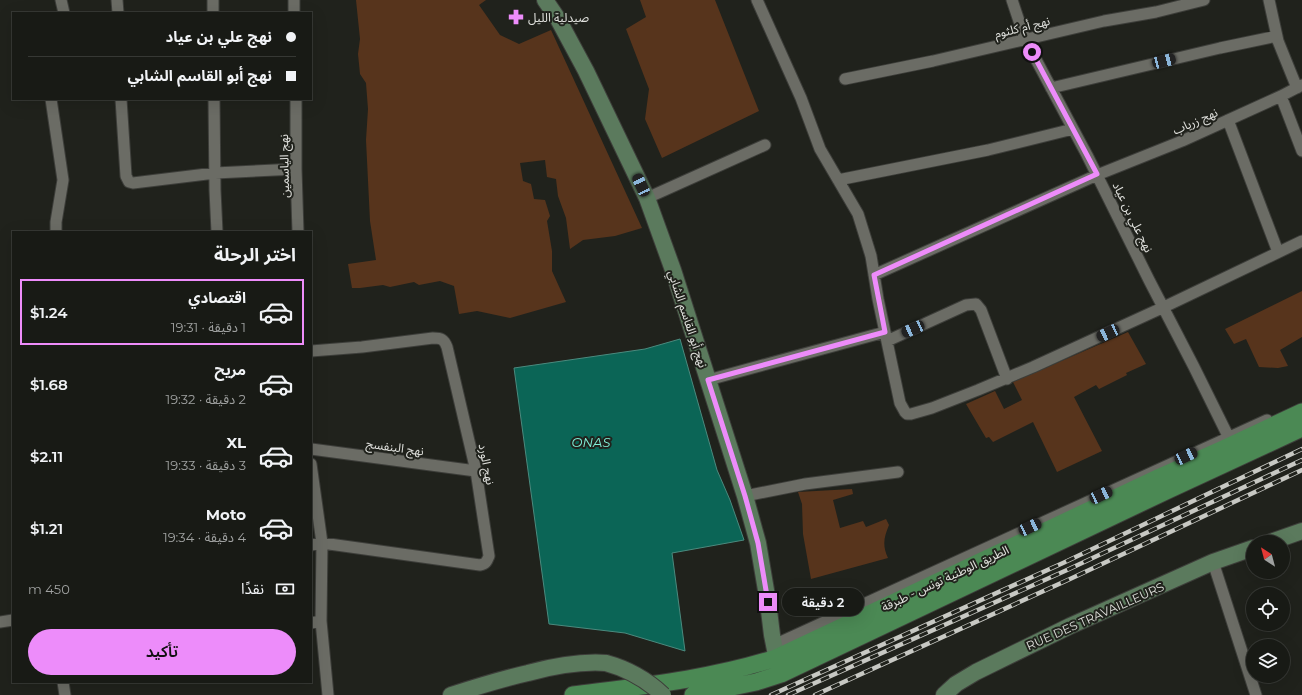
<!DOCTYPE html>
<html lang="ar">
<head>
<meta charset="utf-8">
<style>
  body { margin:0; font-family:Montserrat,"Noto Sans Arabic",sans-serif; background:#252722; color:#f1f3f6; direction:rtl; height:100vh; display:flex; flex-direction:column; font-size:15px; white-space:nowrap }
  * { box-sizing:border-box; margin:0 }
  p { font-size:13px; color:#9fa1a0 }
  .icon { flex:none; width:22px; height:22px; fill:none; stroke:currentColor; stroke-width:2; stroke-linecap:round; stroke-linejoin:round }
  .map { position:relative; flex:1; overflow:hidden; direction:ltr }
  .sheet { position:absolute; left:12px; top:231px; width:300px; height:452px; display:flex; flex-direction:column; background:#181a15; border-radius:0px; box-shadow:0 4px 16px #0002,0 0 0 1px #363834; direction:rtl }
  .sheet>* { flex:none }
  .hud { position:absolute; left:12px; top:12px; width:300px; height:88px; border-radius:0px; box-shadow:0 4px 16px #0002,0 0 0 1px #363834; direction:rtl; display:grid; align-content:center; height:88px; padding:0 16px; background:#181a15 }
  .needle { width:26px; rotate:324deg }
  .buttons { position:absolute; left:1246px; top:535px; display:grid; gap:8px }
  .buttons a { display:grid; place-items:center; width:44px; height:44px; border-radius:50%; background:#181a15; box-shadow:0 4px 16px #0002,0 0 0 1px #363834; font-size:20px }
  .end { position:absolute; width:18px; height:18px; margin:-9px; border:5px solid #ed8cfa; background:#111; box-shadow:0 0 0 2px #111 }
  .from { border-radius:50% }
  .bubble { position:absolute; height:28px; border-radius:14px; background:#181a15; box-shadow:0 4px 16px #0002,0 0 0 1px #363834; font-size:13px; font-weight:600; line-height:28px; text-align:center; direction:rtl }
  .car { position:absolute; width:12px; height:24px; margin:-12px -6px; border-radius:5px; box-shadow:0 0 3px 1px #0007; background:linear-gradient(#222 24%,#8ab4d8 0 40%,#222 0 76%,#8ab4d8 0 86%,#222 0) }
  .hud b { display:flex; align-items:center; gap:14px; height:38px; font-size:15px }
  .hud b+b { border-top:1px solid #363834 }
  .hud i { width:10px; height:10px; background:#f1f3f6 }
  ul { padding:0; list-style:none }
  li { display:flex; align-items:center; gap:12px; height:66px; margin:0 8px 6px; padding:0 8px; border:2px solid transparent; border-radius:0px }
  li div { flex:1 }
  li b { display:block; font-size:15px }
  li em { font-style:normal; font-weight:600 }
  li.on { border-color:#ed8cfa }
  li>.icon { width:36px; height:36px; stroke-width:1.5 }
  h2 { padding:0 16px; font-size:18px; line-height:48px }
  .pay { display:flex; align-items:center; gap:10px; height:44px; padding:0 16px; font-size:15px }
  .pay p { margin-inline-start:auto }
  .cta { display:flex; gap:8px; margin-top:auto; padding:8px 16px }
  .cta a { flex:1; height:46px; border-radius:24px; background:#ed8cfa; color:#111; font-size:16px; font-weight:600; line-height:46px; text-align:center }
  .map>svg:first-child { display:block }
  .green { fill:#57341c }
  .water { fill:#0b6556; stroke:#4b8a7e }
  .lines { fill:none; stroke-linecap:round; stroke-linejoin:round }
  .street-casing { stroke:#3d3e3a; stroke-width:13 }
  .secondary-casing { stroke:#3d3e3a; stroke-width:18 }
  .primary-casing { stroke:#3d3e3a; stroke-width:19 }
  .street { stroke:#6b6c65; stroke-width:11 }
  .secondary { stroke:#5b7a5d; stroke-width:16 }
  .primary { stroke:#4b8954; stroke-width:17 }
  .rail-casing { stroke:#c7c8c3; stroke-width:4.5 }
  .rail { stroke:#20221c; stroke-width:3; stroke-dasharray:9; stroke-linecap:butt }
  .secondary-bridge-casing { stroke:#3d3e3a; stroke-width:18; stroke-linecap:butt }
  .secondary-bridge { stroke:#5b7a5d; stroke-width:16 }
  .route { stroke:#ed8cfa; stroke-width:5 }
  .labels { text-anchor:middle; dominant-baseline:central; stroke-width:4; stroke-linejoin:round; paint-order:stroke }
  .poi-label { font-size:12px; fill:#e0e1dd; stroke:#20221c; text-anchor:start }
  .street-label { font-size:12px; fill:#e0e1dd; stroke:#20221c }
  .water-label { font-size:13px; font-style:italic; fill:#80f1d9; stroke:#20221c }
</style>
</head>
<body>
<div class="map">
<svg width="1302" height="695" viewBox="0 0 1302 695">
  <rect width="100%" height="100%" fill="#20221c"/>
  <path class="green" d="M356,0h130l-7,5 21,30 19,9 32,-14 91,198 -27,8 -32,4 -13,9 -4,-31 -8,-22 -2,-17 -9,-2 -2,-17 -25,3 3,18 8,3 3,15 11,1 5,16 -3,5 5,30v20l14,31 -56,16 -33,-7 -18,3 -5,-28 -14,-5 -21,4 -5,-3 -24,5 -7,-2 -23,3h-8l-4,-24 28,-4 -6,-39 -4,-81 2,-31 -2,-26 -6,-9 -2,-20 2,-15z
    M640,0h75l44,111 -97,47 -17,-39 4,-30 -23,-60 20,-12z
    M1302,291v46l-22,13 8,16 -10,2 -19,-1 -13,-28 -12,5 -9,-15z
    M1128,332l18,32 -20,9 1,2 -28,14 -3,-4 -22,12 28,54 -45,21 -24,-50 -40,20 -4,-5 -3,1 -20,-34 29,-13 9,18 18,-9 -9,-18z
    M852,489l1,5 -20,6 7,28 23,-7 3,6 20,-8 3,6c-5,12 -7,20 -1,33l-77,21 -8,-45 -1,-30 -4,-12z"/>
  <path class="water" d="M680,339l37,131 13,30 14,40 -72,13 13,98 -60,-18 -76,-9 -35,-256 131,-19z"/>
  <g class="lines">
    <g class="street-casing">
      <path id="street" d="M61,0l3,13
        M117,0l1,13
        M213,0v13
        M294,0v13
        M757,0l44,98 19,51 38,65 13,42 7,43 22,104 5,9 2,2h4l21,-6 46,-18 55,-23 131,-60 138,-66
        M1012,0l13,39 62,116 62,125 45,87 37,75
        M1269,0l9,41 19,47
        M845,79l88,-18 171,-40 52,-9 48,-12
        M1051,88l169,-40 57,-12
        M1281,96l21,55
        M51,99l12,81 -7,42v10
        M121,99l5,77 3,6 4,1 82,-10 81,-4
        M214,99l1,91 2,42
        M296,99v70l2,63
        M1228,120l50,132
        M838,180l150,-30 85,-21
        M647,198l118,-53
        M874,275l223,-100 85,-34 99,-45 21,-11
        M887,341l79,-36 10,-1 5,6 26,69
        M311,351l51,-4 71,-9c8,0 11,1 14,9l29,124 13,85c-2,5 -3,8 -9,9l-158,-22 -11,2
        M708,380l177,-48
        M311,449l165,22
        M311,464l11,79 -1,78 7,74
        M745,496l60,-12 93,-12
        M1213,562l43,133
        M0,622l13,-2
        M311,623l10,-2
        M774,645l493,-225
        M63,682l2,13"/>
    </g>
    <g class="secondary-casing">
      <path id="secondary" d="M545,0l13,19 28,52 61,127 26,72 72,226 13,47 10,59 4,33 7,35
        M1271,542l31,-11
        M451,695c25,-8 50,-16 77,-22 26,-7 51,-12 78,-10
        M944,695l12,-11 20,-12 94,-46 143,-64 40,-14"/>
    </g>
    <g class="primary-casing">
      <path id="primary" d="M573,695c69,-9 137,-16 203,-37l384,-181 61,-27 81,-38
        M693,695l63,-13 25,-8 387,-184 134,-62"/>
    </g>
    <use href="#street" class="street"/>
    <use href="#secondary" class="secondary"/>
    <use href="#primary" class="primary"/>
    <g class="rail-casing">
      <path id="rail" d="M771,695l292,-132 239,-114
        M788,695l279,-125 235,-110
        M815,695l255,-116 232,-109"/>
    </g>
    <use href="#rail" class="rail"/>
    <g class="secondary-bridge-casing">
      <path id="secondary-bridge" d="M606,663c22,6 40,16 57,32"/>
    </g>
    <use href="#secondary-bridge" class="secondary-bridge"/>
  </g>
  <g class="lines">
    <path class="route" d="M768,602l-10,-59 -13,-47 -37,-116 177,-48 -11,-57 223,-101 -65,-122"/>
  </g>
  <defs>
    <g id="pharmacy-bare" transform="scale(1.2)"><path d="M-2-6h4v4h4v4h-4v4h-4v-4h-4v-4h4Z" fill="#ed8cfa" stroke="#20221c" stroke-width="2.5" paint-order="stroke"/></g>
  </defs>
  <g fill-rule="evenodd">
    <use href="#pharmacy-bare" x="516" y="17"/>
  </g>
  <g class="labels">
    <g class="poi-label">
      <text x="528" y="17">صيدلية الليل</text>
    </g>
    <g class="street-label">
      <text transform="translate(1022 27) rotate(-14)">نهج أم كلثوم</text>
      <text transform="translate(1195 121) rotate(-24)">نهج زرياب</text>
      <text transform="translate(284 166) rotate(-91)">نهج الياسمين</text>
      <text transform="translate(1133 217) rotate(64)">نهج علي بن عياد</text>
      <text transform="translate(688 319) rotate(72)">نهج أبو القاسم الشابي</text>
      <text transform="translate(395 447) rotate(8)">نهج البنفسج</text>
      <text transform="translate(487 464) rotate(79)">نهج الورد</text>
      <text transform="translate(945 578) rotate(-25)">الطريق الوطنية تونس - طبرقة</text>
      <text transform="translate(1095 616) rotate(-24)">RUE DES TRAVAILLEURS</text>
    </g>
    <g class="water-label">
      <text x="591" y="442">ONAS</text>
    </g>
  </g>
</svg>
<div class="buttons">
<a><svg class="needle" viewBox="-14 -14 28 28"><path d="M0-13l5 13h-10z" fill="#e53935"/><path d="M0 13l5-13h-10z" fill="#9fa1a0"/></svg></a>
<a><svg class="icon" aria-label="locate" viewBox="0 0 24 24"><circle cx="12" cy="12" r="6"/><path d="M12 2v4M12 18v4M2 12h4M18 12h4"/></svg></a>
<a><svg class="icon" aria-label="layers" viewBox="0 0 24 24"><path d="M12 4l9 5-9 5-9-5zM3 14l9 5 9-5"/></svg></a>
</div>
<i class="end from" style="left:1032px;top:52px"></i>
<i class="end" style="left:768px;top:602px"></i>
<div class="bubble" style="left:782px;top:588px;width:82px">2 دقيقة</div>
<i class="car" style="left:1164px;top:61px;rotate:76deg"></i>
<i class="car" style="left:641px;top:185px;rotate:335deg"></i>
<i class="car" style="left:913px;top:329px;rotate:246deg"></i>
<i class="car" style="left:1108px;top:333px;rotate:245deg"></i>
<i class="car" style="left:1186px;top:456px;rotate:65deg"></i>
<i class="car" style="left:1101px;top:495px;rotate:65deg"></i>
<i class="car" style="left:1030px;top:527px;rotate:65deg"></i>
<div class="hud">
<b><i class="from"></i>نهج علي بن عياد</b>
<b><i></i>نهج أبو القاسم الشابي</b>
</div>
<section class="sheet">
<h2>اختر الرحلة</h2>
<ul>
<li class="on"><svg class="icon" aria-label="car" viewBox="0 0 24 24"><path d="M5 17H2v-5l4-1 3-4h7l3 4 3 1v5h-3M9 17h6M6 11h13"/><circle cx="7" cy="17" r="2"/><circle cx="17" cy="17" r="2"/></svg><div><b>اقتصادي</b><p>1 دقيقة · 19:31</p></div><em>$1.24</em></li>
<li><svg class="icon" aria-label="car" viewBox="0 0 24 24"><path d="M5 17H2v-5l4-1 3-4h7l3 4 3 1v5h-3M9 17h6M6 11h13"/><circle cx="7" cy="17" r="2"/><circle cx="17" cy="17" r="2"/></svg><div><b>مريح</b><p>2 دقيقة · 19:32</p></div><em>$1.68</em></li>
<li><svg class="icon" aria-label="car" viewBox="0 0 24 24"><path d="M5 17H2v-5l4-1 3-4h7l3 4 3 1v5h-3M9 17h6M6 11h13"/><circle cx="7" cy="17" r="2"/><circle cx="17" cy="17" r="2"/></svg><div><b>XL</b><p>3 دقيقة · 19:33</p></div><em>$2.11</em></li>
<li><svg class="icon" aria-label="car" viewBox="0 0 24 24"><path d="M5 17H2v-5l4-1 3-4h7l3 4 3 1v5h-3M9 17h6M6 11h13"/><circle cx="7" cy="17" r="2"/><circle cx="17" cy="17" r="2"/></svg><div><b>Moto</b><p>4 دقيقة · 19:34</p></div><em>$1.21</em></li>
</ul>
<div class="pay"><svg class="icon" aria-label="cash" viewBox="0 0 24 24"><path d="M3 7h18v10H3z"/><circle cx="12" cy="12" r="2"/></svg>نقدًا<p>450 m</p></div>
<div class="cta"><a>تأكيد</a></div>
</section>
</div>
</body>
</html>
